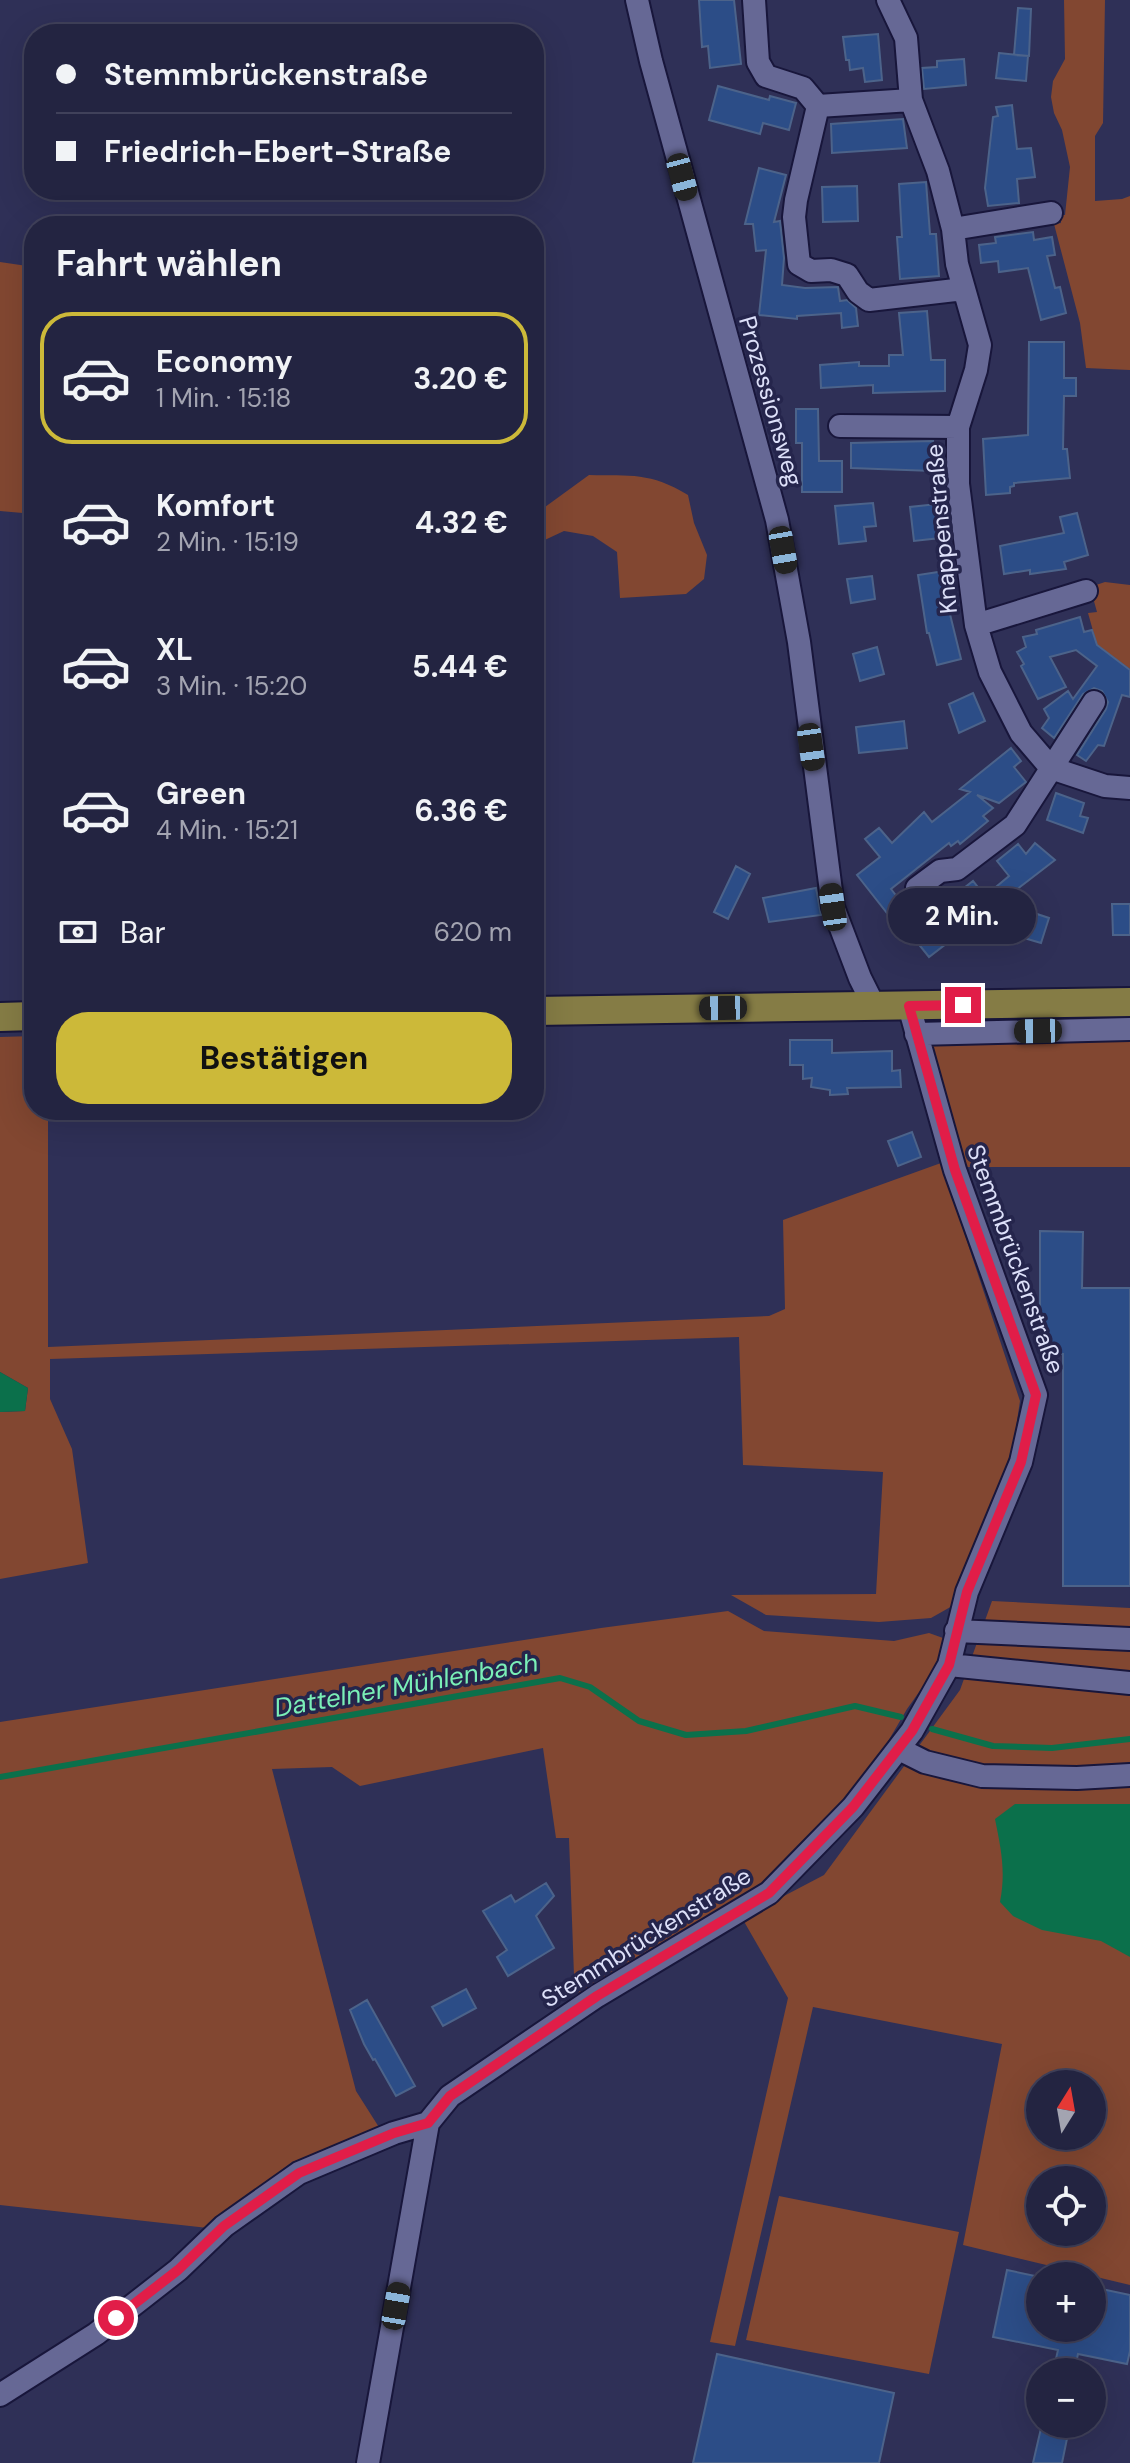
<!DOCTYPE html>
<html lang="de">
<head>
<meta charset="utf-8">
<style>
  body { margin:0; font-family:"DM Sans",sans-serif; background:#2b2c48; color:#f1f3f6; height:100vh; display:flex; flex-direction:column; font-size:30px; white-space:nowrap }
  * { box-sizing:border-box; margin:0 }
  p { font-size:26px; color:#a3a4b1 }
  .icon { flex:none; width:44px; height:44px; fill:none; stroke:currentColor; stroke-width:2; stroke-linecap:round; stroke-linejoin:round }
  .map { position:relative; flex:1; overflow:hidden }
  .panel { position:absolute; left:24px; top:216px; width:520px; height:904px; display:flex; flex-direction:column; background:#232441; border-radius:32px; box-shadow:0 8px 32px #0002,0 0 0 2px #40415a }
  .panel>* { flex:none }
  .guide { position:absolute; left:24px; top:24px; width:520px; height:176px; border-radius:32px; box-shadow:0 8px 32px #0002,0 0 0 2px #40415a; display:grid; align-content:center; height:176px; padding:0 32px; background:#232441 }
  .needle { width:52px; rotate:11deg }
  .fabs { position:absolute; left:1026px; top:2070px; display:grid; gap:16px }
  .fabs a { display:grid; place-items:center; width:80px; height:80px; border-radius:50%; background:#232441; box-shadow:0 8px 32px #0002,0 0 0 2px #40415a; font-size:40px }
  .end { position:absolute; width:36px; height:36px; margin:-18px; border:10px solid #e11d48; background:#fff; box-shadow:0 0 0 4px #fff }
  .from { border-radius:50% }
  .bubble { position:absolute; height:56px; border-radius:28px; background:#232441; box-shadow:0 8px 32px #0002,0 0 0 2px #40415a; font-size:26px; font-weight:700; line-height:56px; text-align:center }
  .car { position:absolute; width:24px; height:48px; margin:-24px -12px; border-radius:10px; box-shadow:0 0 6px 2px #0007; background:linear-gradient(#222 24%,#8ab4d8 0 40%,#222 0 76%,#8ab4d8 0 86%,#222 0) }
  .guide b { display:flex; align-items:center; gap:28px; height:76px; font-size:30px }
  .guide b+b { border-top:2px solid #40415a }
  .guide i { width:20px; height:20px; background:#f1f3f6 }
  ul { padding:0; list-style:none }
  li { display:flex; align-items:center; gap:24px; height:132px; margin:0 16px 12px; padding:0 16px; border:4px solid transparent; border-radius:32px }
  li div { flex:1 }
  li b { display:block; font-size:30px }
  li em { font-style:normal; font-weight:700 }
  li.current { border-color:#ccb939 }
  li>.icon { width:72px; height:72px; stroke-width:1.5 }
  h2 { padding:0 32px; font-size:36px; line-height:96px }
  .pay { display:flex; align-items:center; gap:20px; height:88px; padding:0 32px; font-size:30px }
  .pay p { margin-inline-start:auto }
  .cta { display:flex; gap:16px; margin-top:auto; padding:16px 32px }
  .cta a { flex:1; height:92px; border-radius:32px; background:#ccb939; color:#111; font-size:32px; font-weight:700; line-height:92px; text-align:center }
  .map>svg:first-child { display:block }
  .green { fill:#824731; fill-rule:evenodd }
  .water { fill:#0b704b }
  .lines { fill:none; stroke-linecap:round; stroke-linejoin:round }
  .stream { stroke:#0b704b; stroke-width:6 }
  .building { fill:#2c4d87; stroke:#4c638a; stroke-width:2 }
  .minor-casing { stroke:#18163b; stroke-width:26 }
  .major-casing { stroke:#18163b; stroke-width:32 }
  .minor { stroke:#666895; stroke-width:22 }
  .major { stroke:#857c45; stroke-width:28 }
  .route { stroke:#e11d48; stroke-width:10 }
  .labels { text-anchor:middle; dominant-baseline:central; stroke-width:7; stroke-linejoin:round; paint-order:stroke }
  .street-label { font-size:24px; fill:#dde0f9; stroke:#25254c }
  .water-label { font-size:26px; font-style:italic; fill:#7aefb7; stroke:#25254c }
</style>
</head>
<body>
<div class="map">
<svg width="1130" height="2463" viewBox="0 0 1130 2463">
  <rect width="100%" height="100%" fill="#2f3057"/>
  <path class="green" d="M1064,0h41l-2,123 -8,13v65l27,-2 8,-3v174l-44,-2 -6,-45 -26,-99 7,-1 -1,-8h5l5,-48 -8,-37 -8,-17 -3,-16 2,-16 12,-22z
    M0,262l34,5v247l-34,-3z
    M589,475c42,1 61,-3 99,20l6,28 13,32 -3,24 -18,15 -66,4 -3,-46 -24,-16 -29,-5 -30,14v-30z
    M1105,582l25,3v84l-33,-24 -9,-32 9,-1 -7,-25z
    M34,1036v74h14v237l721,-31 16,-7 -2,-89 158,-57 79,238 -7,46 -59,158 -23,13 -52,4 -113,-7 -35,-20 145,-1 7,-122 -140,-7 -4,-128 -689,22v40l22,50 16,114 -88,16v-167l25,-1 3,-23 -28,-16v-335z
    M1130,1036v131h-166l-35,-128z
    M992,1601l138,7v677l-167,-40 39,-201 -189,-37 -78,339 -25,-4 78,-344 -46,-80 82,-43 136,-185zM1040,2084h52v52h-52zM1040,2180h52v52h-52z
    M728,1611l36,20 130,10 35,-8 14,5 -4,26 -32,45 -40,68 -78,85 -64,48 -150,93 -6,-165h-13l-13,-90 -183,38 -28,-19 -60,2 84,322 26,41 -90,30 -84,66 -208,-23v-483l601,-94z
    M779,2196l180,36 -30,142 -183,-34z"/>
  <path class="water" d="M0,1372l28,16 -3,23 -25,1z
    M1015,1804h115v153l-29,-16 -59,-11 -29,-14 -13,-14c6,-31 1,-53 -5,-83z"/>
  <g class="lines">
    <path class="stream" d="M932,1729l61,17 59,2 78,-9
      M0,1777l560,-99 30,9 49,34 47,14 60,-4 109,-25 46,11"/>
  </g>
  <path class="building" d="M699,0h35l7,64 -31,4 -2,-22 -6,1z
    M1018,8l13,1 -2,47 -15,-1z
    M878,34l4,46 -17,2 -2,-14 -13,2 -1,-10h-3l-3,-23z
    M999,53l29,3 -2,25 -30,-3z
    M964,59l2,26 -42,4 -2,-21 15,-1v-6z
    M718,86l51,14 1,-4 26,7 -7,27 -26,-7 -3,11 -51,-14z
    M1012,105l5,44 14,-1 4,29 -18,2 2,24 -31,3 -3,-18 8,-71 5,-1 -2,-9z
    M903,119l4,29 -75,5 -1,-29z
    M759,168l27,7 -12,47 6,-1 4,37 -2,27 23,3 33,-1 2,14 7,-1 9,8 2,18 -16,2 -1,-15 -44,3v3l-38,-4 7,-65 -10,1 -3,-27h-8z
    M926,182l4,52h6l3,42 -39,3 -3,-42h5l-3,-53z
    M857,186l1,35 -35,1 -1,-35z
    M1033,232l1,8 18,-3 3,18 -8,1 8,32 5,-1 6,26 -25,7 -13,-52 -29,4 -1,-11 -17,2 -2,-18 17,-2 -1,-6z
    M927,311l4,49h14v31l-72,2v-8l-52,3 -1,-23 39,-3v4h30v-11h14l-4,-42z
    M1029,342h35v36h12v18h-12l-1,53h4l3,29 -56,5v3l-4,1v6l-24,2 -3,-56 45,-4z
    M796,409h22l1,52h23v31h-40v-49h-6z
    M933,441v30l-82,-3v-25z
    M873,503l3,23 -12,1 2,14 -27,3 -4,-38z
    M937,504l3,34 -26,3 -4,-34z
    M1077,513l11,42 -24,7 2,7 -36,5v-4l-26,4 -4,-28 64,-13 -4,-16z
    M945,571l4,30 -2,1 14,57 -24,6 -8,-32h-2l-9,-58z
    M872,576l3,23 -24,4 -4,-24z
    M1080,617l4,15 8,-2 5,15 33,25v27l-8,-2 -18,51 -6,-1 -12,16 -9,-6 29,-46 2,-7 -6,-11 -8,-3 -11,6 -29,44 -12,-10 7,-10 -5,-9 24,-18 5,8 24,-33 -21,-16 -26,7 16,30 -28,12 -17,-33 3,-2 -7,-12 9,-5 -3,-10 14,-3 -1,-4z
    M877,647l7,27 -24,7 -7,-27z
    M973,693l12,28 -26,12 -10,-29z
    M904,721l3,27 -48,5 -3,-26z
    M1011,748l10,13 -7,6 12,15 -27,21 -22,-8 16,13 -10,8 5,5 -28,23 -2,-3 -7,5 -2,-3 -58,46 21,27 -14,11 -41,-52 23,-18 -15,-18 14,-11 13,15 32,-31 8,10 38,-30 -10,-3z
    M1056,793l28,10 -4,13 8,2 -5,15 -36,-13z
    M1035,843l20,17 -126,97 -25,-31 23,-18 5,5 41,-32 12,15 24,-20 -12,-15 21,-17 8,10z
    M736,866l14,8 -22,45 -14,-7z
    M816,888l5,27 -52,7 -6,-24z
    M1112,904h18v31h-17z
    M1022,909l27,9 -8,25 -27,-8z
    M790,1040h42v13l60,-2v20l8,-1 1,17 -54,1 1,6 -18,1v-5l-19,-3 1,-9 -9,1v-14h-13z
    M912,1132l9,25 -23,9 -10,-25z
    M1040,1231l43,1 -1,56h48v298h-67v-232h-23z
    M546,1883l8,13 -18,20 18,32 -46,28 -11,-19 10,-7 -24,-39 28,-16 4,7z
    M466,1989l10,19 -33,18 -11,-19z
    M367,2000l48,86 -19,10 -21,-37 -2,1 -9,-16 -14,-34z
    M1007,2270l33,7v51h52v-41l38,8v56l-3,13 -49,-10 -4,18h-21l5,-22 -65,-13z
    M717,2354l177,39 -15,70h-186z
    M1042,2424h28l-8,39h-29z"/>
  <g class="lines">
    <g class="minor-casing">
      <path id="minor" d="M637,0l14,61 126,459 22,122 34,265 27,71 14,28
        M754,0l4,62 8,14 37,12 15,18 -22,94 -2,17 5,47 12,7 20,-1 16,5 11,17 11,8 95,-11
        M888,0l18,38 5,62 27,71 15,58 4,35 23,81 -4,25 -18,57v57l18,141 14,47 31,61 30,35 54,18 25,2
        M818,106l93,-6
        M953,229l98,-16
        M840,426l118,1
        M976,625l110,-34
        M917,888l23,-17 17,-2 58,-44 79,-123
        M916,1034l214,-5
        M956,1631l174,8
        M949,1665l181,18
        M899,1749l26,13 57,14 95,2 53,-3
        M0,2395l96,-61 82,-64 46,-44 75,-53 95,-40 34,-10 22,-27 147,-100 172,-103 84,-86 59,-76 37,-66 18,-73 54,-130 15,-67 -81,-225 -46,-164
        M368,2463l60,-340"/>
    </g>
    <g class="major-casing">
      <path id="major" d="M534,1011l596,-9
        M0,1017l34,-1"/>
    </g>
    <use href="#minor" class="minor"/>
    <use href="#major" class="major"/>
  </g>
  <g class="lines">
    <path class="route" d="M116,2318l62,-48 46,-44 75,-53 95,-40 34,-10 22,-27 147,-100 172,-103 84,-86 59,-76 37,-66 18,-73 54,-130 15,-67 -81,-225 -46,-164 54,-1"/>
  </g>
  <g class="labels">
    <g class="street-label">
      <text transform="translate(771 401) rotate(74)">Prozessionsweg</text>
      <text transform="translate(941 529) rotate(-95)">Knappenstraße</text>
      <text transform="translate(1016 1259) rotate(70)">Stemmbrückenstraße</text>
      <text transform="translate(646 1937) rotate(-32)">Stemmbrückenstraße</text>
    </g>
    <g class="water-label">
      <text transform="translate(406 1685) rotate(-10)">Dattelner Mühlenbach</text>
    </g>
  </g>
</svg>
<div class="fabs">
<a><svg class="needle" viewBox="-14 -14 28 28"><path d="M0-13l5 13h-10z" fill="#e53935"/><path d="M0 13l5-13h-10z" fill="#a3a4b1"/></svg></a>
<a><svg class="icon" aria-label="locate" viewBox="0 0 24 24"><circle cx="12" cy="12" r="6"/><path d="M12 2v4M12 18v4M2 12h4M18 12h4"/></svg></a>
<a>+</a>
<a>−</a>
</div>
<i class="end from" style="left:116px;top:2318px"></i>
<i class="end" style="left:963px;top:1005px"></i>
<div class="bubble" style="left:888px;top:888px;width:148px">2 Min.</div>
<i class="car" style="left:682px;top:177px;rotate:165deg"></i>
<i class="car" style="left:783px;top:550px;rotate:170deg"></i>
<i class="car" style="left:811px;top:747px;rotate:172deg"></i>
<i class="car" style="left:833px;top:907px;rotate:352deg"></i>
<i class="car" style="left:723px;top:1008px;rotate:269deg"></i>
<i class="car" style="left:1038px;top:1031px;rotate:269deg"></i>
<i class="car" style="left:396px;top:2306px;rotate:10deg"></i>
<div class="guide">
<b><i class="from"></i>Stemmbrückenstraße</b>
<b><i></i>Friedrich-Ebert-Straße</b>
</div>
<section class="panel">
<h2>Fahrt wählen</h2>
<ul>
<li class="current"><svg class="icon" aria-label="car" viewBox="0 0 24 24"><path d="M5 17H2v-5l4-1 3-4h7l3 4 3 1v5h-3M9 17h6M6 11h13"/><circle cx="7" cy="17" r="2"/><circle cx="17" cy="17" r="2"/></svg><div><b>Economy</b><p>1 Min. · 15:18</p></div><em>3.20 €</em></li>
<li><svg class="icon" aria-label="car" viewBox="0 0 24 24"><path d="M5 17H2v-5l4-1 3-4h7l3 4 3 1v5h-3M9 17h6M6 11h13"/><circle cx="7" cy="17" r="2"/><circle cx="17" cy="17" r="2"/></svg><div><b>Komfort</b><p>2 Min. · 15:19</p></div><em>4.32 €</em></li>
<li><svg class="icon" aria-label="car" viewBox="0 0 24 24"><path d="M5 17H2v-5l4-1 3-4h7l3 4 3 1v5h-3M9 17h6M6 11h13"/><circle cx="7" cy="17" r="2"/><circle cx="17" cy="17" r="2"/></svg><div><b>XL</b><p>3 Min. · 15:20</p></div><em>5.44 €</em></li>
<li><svg class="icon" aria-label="car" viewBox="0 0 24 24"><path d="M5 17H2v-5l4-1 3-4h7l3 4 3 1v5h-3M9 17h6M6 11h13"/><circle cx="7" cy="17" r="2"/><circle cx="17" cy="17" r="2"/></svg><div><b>Green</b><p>4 Min. · 15:21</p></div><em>6.36 €</em></li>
</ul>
<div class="pay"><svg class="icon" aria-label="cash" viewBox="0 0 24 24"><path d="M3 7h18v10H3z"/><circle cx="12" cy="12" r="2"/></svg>Bar<p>620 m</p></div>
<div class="cta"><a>Bestätigen</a></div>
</section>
</div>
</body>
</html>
